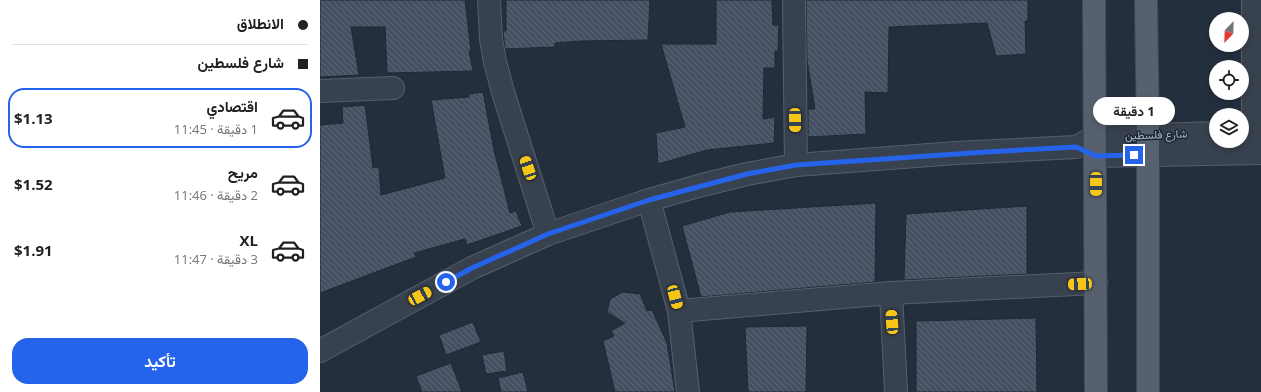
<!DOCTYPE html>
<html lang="ar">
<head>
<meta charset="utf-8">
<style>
  body { margin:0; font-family:"Open Sans",Vazirmatn,sans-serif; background:#f2f2f2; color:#202124; direction:rtl; height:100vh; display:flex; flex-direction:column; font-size:15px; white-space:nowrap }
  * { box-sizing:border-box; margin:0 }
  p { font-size:13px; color:#757577 }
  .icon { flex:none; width:22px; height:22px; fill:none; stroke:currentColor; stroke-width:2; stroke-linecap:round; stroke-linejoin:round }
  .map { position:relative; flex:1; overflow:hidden; direction:ltr }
  .details { display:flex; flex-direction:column; background:#fff; width:320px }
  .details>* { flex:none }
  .banner { display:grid; align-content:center; height:88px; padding:0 12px; background:#fff }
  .needle { width:26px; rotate:203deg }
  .controls { position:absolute; left:889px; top:12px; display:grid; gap:8px }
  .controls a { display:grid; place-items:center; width:40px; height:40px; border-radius:50%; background:#fff; box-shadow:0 2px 6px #0003; font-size:20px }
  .end { position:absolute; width:18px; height:18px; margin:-9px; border:5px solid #2563eb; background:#fff; box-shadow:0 0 0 2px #fff }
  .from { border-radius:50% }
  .bubble { position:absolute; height:28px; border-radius:14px; background:#fff; box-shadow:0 2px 6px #0003; font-size:13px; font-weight:700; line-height:28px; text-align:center; direction:rtl }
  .car { position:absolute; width:12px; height:24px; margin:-12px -6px; border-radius:5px; box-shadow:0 0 3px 1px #0007; background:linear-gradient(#f5c518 24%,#345 0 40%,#f5c518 0 76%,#345 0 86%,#f5c518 0) }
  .banner b { display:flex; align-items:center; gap:14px; height:38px; font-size:15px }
  .banner b+b { border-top:1px solid #e0e0e0 }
  .banner i { width:10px; height:10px; background:#202124 }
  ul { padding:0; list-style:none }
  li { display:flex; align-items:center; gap:12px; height:60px; margin:0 8px 6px; padding:0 4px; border:2px solid transparent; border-radius:16px }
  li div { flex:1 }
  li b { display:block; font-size:15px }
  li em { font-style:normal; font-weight:700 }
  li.selected { border-color:#2563eb }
  li>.icon { width:36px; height:36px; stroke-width:1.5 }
  .cta { display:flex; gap:8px; margin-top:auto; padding:8px 12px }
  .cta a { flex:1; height:46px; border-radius:16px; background:#2563eb; color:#fff; font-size:16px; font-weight:700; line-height:46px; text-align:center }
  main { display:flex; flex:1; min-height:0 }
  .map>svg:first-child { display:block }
  .building { fill:url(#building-back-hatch); stroke:#1f2835 }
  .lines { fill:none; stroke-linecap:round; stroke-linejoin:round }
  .minor-casing { stroke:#565f6c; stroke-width:24 }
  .tertiary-casing { stroke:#565f6c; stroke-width:24 }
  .primary-casing { stroke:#414a57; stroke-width:24 }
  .minor { stroke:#38414e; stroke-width:22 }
  .tertiary { stroke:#38414e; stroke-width:22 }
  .primary { stroke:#56606e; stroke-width:22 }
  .route { stroke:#2563eb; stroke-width:5 }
  .labels { text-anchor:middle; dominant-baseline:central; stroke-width:3; stroke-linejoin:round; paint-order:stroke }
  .street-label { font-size:11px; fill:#b4bcc9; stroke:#1d2633 }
</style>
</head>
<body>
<main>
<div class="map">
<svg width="941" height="392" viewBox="0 0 941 392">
  <defs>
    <pattern id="building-back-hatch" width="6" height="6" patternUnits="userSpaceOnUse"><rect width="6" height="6" fill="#455162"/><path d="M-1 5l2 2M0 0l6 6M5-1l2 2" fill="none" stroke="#5d6877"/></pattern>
  </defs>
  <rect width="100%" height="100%" fill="#242f3e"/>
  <path class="building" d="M0,0h145l6,51h-2l4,20 -86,2 -2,-46h-34l8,48 -39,2z
    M186,0h144l-2,40 -67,1 -26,2v4l-50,2 -2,-18h3z
    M396,0h56l1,25h6l-1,26h-3v17h-11l-1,51 12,-2 -1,26 -67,7 -49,14 -2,-31 29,-6 -24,-83h55z
    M486,0h222v21h-3l1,33 -30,2 -9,-33 -98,4 -1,66 -23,-1 1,42 -58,3v-28h7l-8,-49z
    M163,92l11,58 16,63 6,-2 6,15 -55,19 -2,-6 -51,14 2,4 -96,36v-168l23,-2 -1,-16 23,-2 8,63 6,-1 2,28 64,-17 -14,-78 38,-3v-3z
    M556,203l-1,79 -174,15 -19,-71 48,-14z
    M707,206v68l-123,6 2,-66z
    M303,292l17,2 7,17 5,-1 15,33 8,49h-60l-12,-51 11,-5 -3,-5 14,-8 -18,-11 3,-13z
    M716,318l1,74h-121v-71z
    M153,322l8,20 -35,13 -7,-20z
    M487,326l-1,66h-58l-3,-65z
    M184,351l3,20 -21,3 -4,-19z
    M131,363l11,29h-40l-6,-16z
    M203,372l5,20h-27l-3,-14z"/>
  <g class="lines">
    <g class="minor-casing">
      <path id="minor" d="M169,0l2,39 4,23 8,30 45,142
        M474,0l2,165
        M933,0v132
        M0,91l73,-3
        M329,200l30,111 9,81
        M571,293l5,99
        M359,311l212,-18 205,-10
        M0,351l152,-83 76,-34 101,-34 53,-15 45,-11 49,-9 160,-12 120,-6 19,-10"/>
    </g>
    <g class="tertiary-casing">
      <path id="tertiary" d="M922,132h19
        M775,137l121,-4
        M776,156l165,-3"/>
    </g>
    <g class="primary-casing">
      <path id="primary" d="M774,0l2,392
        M826,0l2,134v258"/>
    </g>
    <use href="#minor" class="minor"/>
    <use href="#tertiary" class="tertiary"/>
    <use href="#primary" class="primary"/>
  </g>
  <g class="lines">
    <path class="route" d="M126,282l26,-14 76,-34 101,-34 98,-26 49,-9 190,-13 90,-5 20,9 38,-1"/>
  </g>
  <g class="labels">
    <g class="street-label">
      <text transform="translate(836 134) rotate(-2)">شارع فلسطين</text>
    </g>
  </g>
</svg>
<div class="controls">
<a><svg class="needle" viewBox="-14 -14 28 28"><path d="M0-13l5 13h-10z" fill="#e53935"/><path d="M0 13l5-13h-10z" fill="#757577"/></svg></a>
<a><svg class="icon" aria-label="locate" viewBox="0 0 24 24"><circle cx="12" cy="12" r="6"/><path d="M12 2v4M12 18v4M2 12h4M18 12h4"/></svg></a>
<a><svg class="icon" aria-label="layers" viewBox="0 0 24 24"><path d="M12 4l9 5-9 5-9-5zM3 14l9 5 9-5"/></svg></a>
</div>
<i class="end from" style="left:126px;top:282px"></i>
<i class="end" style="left:814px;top:155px"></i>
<div class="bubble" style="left:773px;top:97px;width:82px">1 دقيقة</div>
<i class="car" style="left:475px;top:120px;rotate:179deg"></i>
<i class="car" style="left:208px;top:168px;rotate:341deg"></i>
<i class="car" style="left:776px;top:184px;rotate:180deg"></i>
<i class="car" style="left:760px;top:284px;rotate:267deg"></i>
<i class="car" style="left:100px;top:296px;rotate:62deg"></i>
<i class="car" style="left:355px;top:297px;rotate:165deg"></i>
<i class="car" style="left:572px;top:322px;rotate:356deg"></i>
</div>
<section class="details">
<div class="banner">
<b><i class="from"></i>الانطلاق</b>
<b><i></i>شارع فلسطين</b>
</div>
<ul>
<li class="selected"><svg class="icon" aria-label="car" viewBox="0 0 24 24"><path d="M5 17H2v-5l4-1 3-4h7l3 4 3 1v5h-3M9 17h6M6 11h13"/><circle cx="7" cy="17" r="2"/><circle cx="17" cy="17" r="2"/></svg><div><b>اقتصادي</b><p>1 دقيقة · 11:45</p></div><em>$1.13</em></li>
<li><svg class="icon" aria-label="car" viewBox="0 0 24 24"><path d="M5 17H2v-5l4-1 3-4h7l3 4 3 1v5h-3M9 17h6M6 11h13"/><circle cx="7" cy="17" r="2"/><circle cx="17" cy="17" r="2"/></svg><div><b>مريح</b><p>2 دقيقة · 11:46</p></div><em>$1.52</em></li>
<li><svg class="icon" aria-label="car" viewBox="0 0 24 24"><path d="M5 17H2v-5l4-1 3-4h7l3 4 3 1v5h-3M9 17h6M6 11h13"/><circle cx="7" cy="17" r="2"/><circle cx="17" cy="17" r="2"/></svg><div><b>XL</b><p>3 دقيقة · 11:47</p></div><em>$1.91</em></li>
</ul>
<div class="cta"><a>تأكيد</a></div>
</section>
</main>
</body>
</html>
